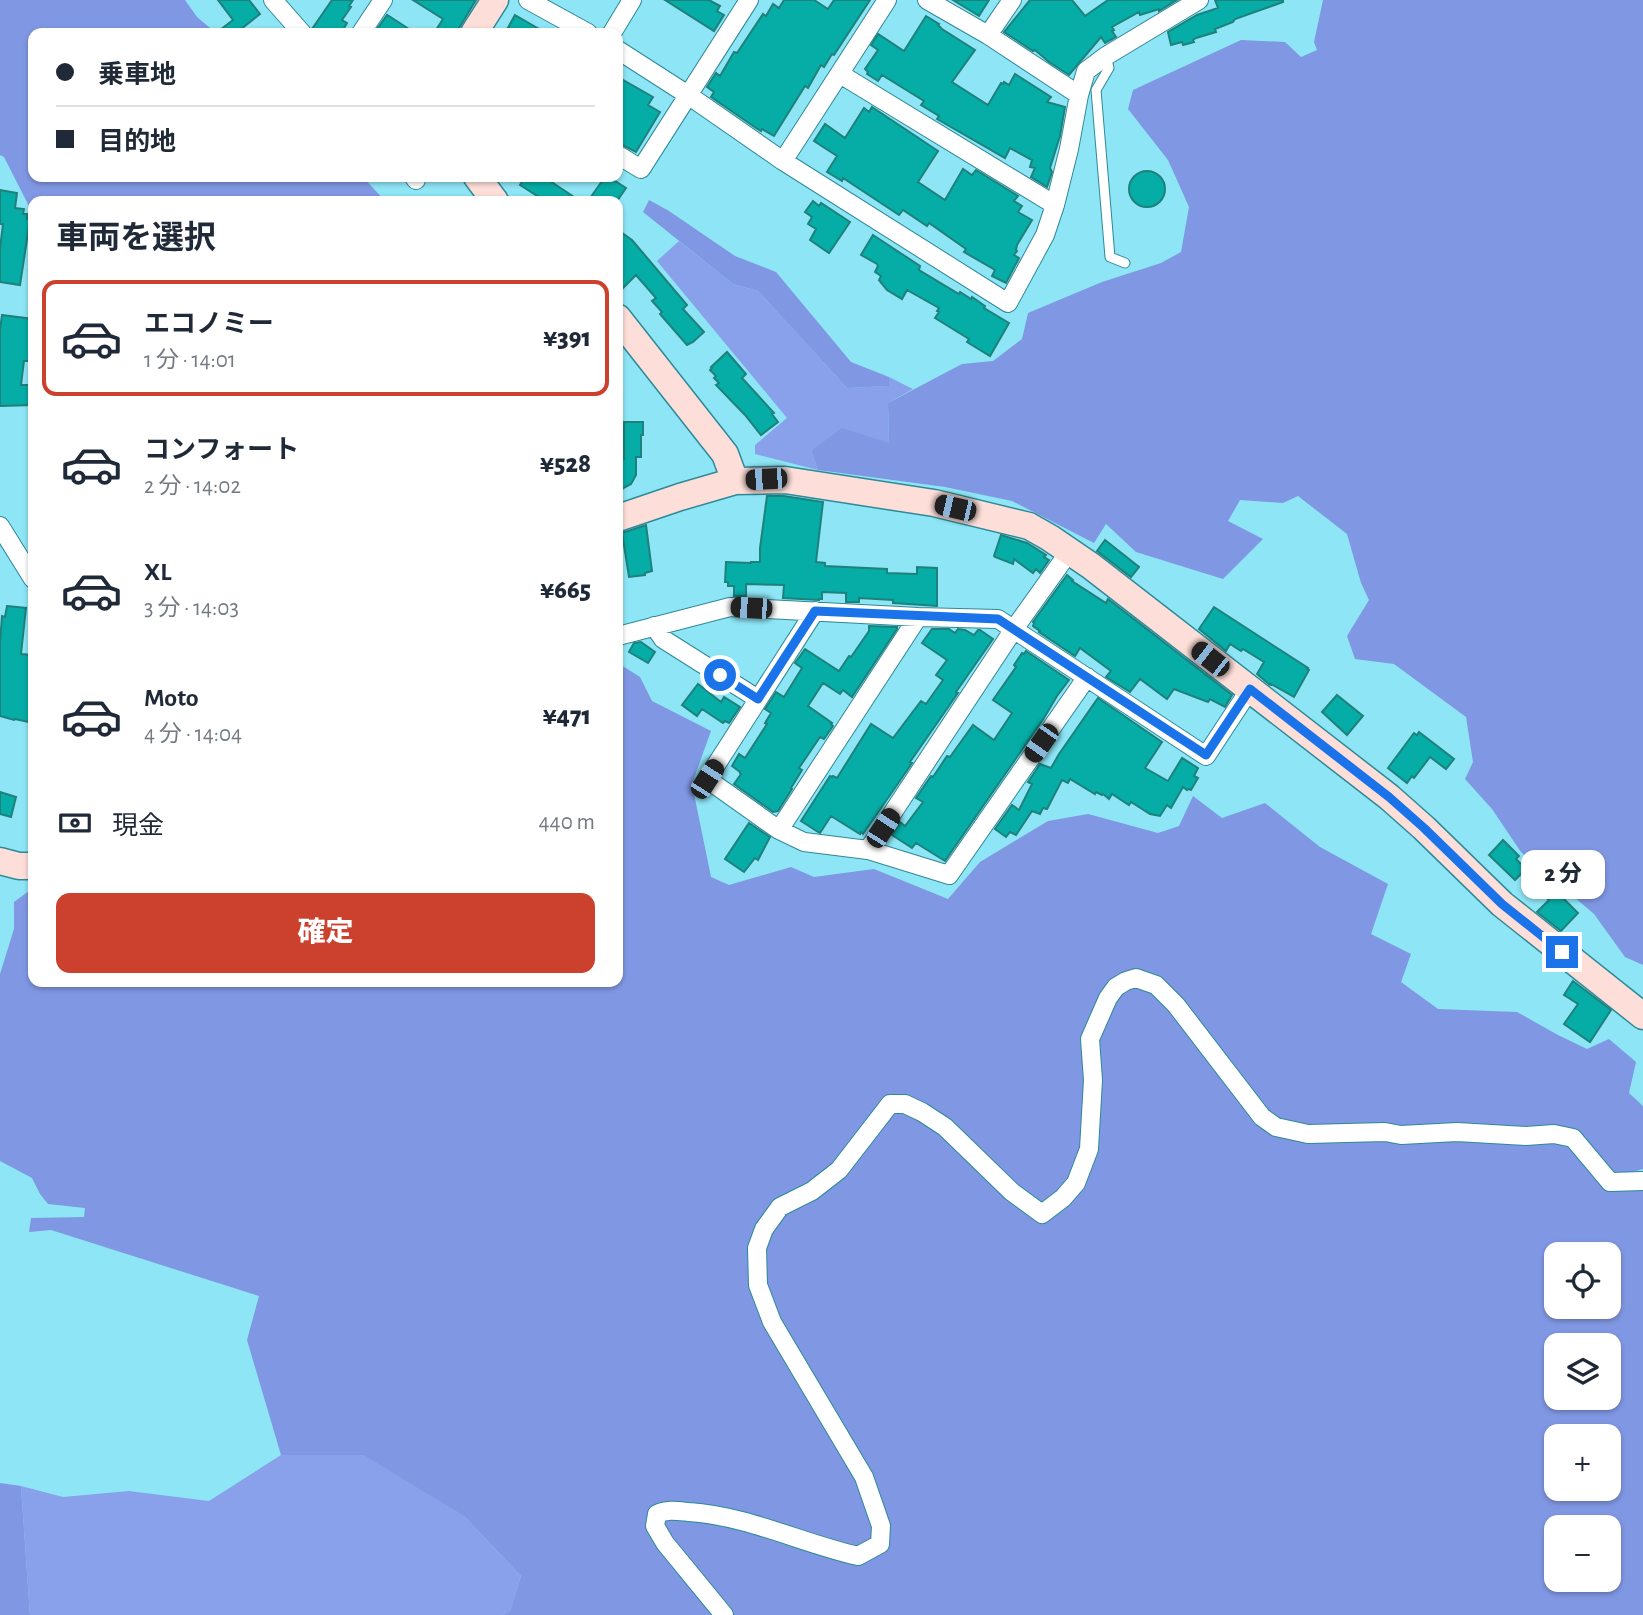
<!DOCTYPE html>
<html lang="ja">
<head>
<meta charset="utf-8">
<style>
  body { margin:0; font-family:"Alegreya Sans","Noto Sans JP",sans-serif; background:#f6f6f7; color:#1f2937; height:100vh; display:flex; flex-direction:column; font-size:26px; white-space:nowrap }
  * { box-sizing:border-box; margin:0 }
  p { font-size:23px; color:#747a83 }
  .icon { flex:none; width:38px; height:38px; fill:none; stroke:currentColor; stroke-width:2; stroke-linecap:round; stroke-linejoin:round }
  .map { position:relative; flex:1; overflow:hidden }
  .details { position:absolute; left:28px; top:196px; width:595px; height:791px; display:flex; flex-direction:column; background:#fff; border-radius:14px; box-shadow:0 2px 5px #0004 }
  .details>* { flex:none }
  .guide { position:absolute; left:28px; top:28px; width:595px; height:154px; border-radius:14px; box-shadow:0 2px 5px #0004; display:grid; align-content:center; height:154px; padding:0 28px; background:#fff }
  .tools { position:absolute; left:1544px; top:1242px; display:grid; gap:14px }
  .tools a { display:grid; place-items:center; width:77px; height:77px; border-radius:14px; background:#fff; box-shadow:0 2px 5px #0004; font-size:35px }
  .end { position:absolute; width:32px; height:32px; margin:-16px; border:9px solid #1a73e8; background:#fff; box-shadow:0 0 0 4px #fff }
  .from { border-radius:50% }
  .bubble { position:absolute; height:49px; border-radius:14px; background:#fff; box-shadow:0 2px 5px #0004; font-size:23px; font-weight:800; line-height:49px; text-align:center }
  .car { position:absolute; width:21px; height:42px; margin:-21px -10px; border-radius:9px; box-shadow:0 0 5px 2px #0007; background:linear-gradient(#222 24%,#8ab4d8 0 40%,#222 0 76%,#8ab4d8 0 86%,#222 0) }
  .guide b { display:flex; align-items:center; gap:24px; height:66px; font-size:26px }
  .guide b+b { border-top:2px solid #e0e1e3 }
  .guide i { width:18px; height:18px; background:#1f2937 }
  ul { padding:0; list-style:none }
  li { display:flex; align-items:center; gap:21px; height:116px; margin:0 14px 10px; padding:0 14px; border:4px solid transparent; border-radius:14px }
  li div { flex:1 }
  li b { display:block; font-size:26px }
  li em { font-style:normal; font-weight:800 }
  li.selected { border-color:#cc402e }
  li>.icon { width:63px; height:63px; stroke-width:1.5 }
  h2 { padding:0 28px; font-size:32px; line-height:84px }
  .pay { display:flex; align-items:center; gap:18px; height:77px; padding:0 28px; font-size:26px }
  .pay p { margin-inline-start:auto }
  .button { display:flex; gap:14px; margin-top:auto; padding:14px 28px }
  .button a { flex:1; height:80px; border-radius:14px; background:#cc402e; color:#fff; font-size:28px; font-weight:800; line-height:80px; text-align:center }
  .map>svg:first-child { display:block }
  .green { fill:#89a0ea }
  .forest { fill:#8097e3; fill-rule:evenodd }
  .building { fill:#06aca6; stroke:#1e817c; stroke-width:2 }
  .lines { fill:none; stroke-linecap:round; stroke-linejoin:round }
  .lane-casing { stroke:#2e8998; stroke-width:11 }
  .street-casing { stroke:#2e8998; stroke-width:20 }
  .secondary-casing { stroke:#2e8998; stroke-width:29 }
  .lane { stroke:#fff; stroke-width:9 }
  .street { stroke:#fff; stroke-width:18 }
  .secondary { stroke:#fdded8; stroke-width:26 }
  .route { stroke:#1a73e8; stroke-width:9 }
</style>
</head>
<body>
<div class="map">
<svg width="1643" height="1615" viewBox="0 0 1643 1615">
  <rect width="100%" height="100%" fill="#8ee5f5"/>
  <path class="green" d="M679,241l54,43 25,7 89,97 41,-2 1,-9 24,12 -25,14 1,40 -78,8 7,19 -63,-16v-9l32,-27 -130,-157z
    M364,1454l101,63 56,59 -11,35 -8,4h-472l-9,-129 42,11 66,-6 80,10 72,-46z"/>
  <path class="forest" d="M0,0h185l12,17 19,16h-183v144h330l22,24h-352v13l-29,-57 -4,-2z
    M1323,0h320v965l-18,-8 -31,-43 -73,-62 -29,-43 -27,-30 8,-17 -7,-45 -72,-53 -39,-5 -8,-23 22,-36 -8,-17 -14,-49 -49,-38 -15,7 -43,-3 -12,21 35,18 -40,40 -87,-27 -30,-28 -12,19 -82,-42 -67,-14 -127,-17 -7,-19 31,-23 47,15 -1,-40 74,-39 31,-3 29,-22 6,-26 74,-31 59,-19 20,-11 8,-45 -21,-47 -40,-51 5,-19 108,-50 44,2 16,15 16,-7 -3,-8z
    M649,200l20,11 66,45 41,16 75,90 38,15v9l-42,2 -89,-97 -25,-7 -90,-72z
    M618,663l22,14 12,24 59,30 -19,53 19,93 18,8 62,-18 23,10 60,-8 74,30 32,-37 68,-41 40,-7 70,19 21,-7 14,-30 29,22 43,-15 55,44 68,37 -17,50 40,20 -10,28 37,27 79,3 41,23 29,14 22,-10 27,23 -7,31 14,13v63l-13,4 2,16 11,2v424h-1141l8,-4 11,-35 -56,-59 -101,-62h-83l-34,-115 12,-44 -208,-66 -22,2 2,-14 53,-1 1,-9 -37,-4 -8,-10 -8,-16 -32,-17v-187l14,-45v-27l19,-14v94h585zM1556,1255h52v52h-52zM1556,1346h52v52h-52zM1556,1437h52v52h-52zM1556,1528h52v52h-52z
    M0,1483l21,3 9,129h-30z"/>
  <path class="building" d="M218,0h31l11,14 -24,19h-20l17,-13z
    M332,0h21l-4,6 2,1 -9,13 5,3 -6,10h-28l-1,-4z
    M413,0h63l-20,33h-22l9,-14z
    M665,0h44l11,6 -3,5 7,4 -10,16z
    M784,0h30l14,9 6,-9h36l-36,55 -2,-1 -8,13 -3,-2 -13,23 -3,-2 -31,50 -12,-7 -1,2 -5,-3 -45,-31 3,-5 -7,-5 9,-14 4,3 14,-24 3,1 26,-39 3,2 7,-12 6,4z
    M953,0h36l-10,16z
    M1030,0h42l13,16 23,-16h69l-18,11v-2l-19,6 -1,-3 -27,15 2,3 -2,1 4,6 -11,6 -4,-6 -32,38 -20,-13 -14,-12 -2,1 -29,-19z
    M1215,0h68v2l-48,17 -2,3 -18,7 1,3 -20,6 -3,2 1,2 -11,3 -1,-3 -11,3 -3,-13 29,-17 21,-7z
    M387,15l2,1 26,17h-32l-6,-4z
    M515,15l31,18h-41z
    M926,16l13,8 -1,1 4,4 33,21 -23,32 36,23 13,-22 2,1 1,-2 5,3 6,-11 36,23 -4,5 18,5 -5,29 -10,32 2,4 -5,15 -16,-10 4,-9 -5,-1 2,-7 -22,-12 -5,10 -68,-39 2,-3 -18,-11 3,-4 -42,-26 -4,6 -11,-7 1,-2 -3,-3 13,-19 -7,-5 7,-11 26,17z
    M618,77l35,20 -5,8 12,7 -24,40 -18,-9z
    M872,107l66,44 -20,31 27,18 18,-31 9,6 4,-5 42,26 -4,5 8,5 -4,6 14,8 -15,25 -1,5 1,1 -3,4 5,3 -13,25 -14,-7 3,-6 -31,-18 2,-3 -37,-26 -2,3 -24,-16 -4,5 -56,-37 -1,3 -15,-9 10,-16 -23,-15 11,-17 20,14 19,-30 5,4z
    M1129 189a18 18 0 1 1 36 0a18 18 0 1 1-36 0Z
    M525,177h19l36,24h-35l-25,-16z
    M605,177h4l17,11 -9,13h-29z
    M0,190l17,3 -2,15 9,1 -1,5h4v5l3,1 -10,65 -20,-3v-34l3,-24h-3z
    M813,201l6,5 2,-3 29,19 -21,31 -19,-13 6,-11 -8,-5 4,-7 -7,-5z
    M618,230l14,10 55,65 -4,4 21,23 -11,10 -6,3 -27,-31 2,-2 -10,-11 4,-3 -20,-23 -18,18z
    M873,235l47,31 -1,4 40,24 1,-2 11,7 1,-2 13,9 -1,2 25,15 -19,33 -23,-14 2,-3 -34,-21 4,-6 -2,-1 2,-3 -32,-18 -5,9 -15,-9 -8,-10 2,-4 -6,-4 3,-6 -1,-2 -16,-9z
    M2,315l31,4v42h-9l-3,24h12v20l-33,1v-77z
    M727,352l19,22 -4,4 32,35 -2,1 6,8 -17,13 -16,-20 -29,-30 3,-2 -5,-5 2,-2 -6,-6 2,-2 -1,-1z
    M624,422h19v13h-2v22h-5v18l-5,9 -13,7v-33l6,1z
    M767,496h17l39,6 -7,60 9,1v3l62,3v4l30,1v-7l20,1v38l-44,-3v-3l-34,-2v4h-13v-9l-24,-1v7h-3v1l-36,-2 1,-13 -38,-1v12h-12v-10h-6v-4h-3l1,-20 25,1v-1h9v-14z
    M646,525l6,46 -7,2v2l-16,2 -7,-44z
    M1001,535l26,8 19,12 -2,2 5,3 -9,13 -4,-4 -3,4 -19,-14 -1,5 -18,-7 -1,-1z
    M1105,540l34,27 -8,10 -34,-26z
    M1067,575l6,5 -1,1 34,22 2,-4 124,96 -7,12 -15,-8 -2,3 -34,-13 -7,10 -27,-20 -10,13 -24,-15 5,-6 -31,-23 -5,8 -36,-24 1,-1 -7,-5 1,-3 -1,-1z
    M7,606l19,2 -5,46 11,1 -3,48 4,1v19l-18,-4 -1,1 -14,-4v-73l2,-27 3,1z
    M1214,607l94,61 -1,1 2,1 -15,27 -23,-13 -1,1 -13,-11 7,-12 -21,-13 -2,2 -11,-7 -4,7 -27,-22z
    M869,626l28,1v2l-45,68 -9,-7 -3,4 -17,-11 -15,23 24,17 -1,1 2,2 -9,13 -4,-2 -21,31 3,2 -11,18 1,1 -14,22 -5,1 -39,-28 7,-10 -1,-1v-1l-8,-6 7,-12 6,4 22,-34 -2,-1 6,-10 -6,-4 11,-17 8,5 18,-29 -7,-5 10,-14 34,22 10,-15 2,1 18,-26z
    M932,629h17l6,4 3,-4 7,1 9,5 4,-5h2l13,9 -37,53 2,1 -48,69 2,1 -15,22 -34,49 -2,-2 -1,2 -29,-18 -11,17 -2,-1 -17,-11 29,-45 2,1 1,-1 4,2 34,-54 22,14 28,-37 5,3 17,-24 -7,-5 11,-15 -25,-17z
    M641,642l14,10 -7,11 -19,-11 5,-9z
    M1026,651l43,29 -12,16 -13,22 -99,143 -29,-18 -4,5 -20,-13 8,-13 5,4 18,-24 -7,-4 15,-22 2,1 14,-21 3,1 23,-32 21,15 18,-27 -19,-13 23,-33 -2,-2 8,-12 2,1z
    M698,684l23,18 3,-5 16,10 -11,16 -4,-2 -2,2 -21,-14 -5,7 -15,-11z
    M1337,695l26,21 -16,19 -25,-23z
    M1098,698l64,44 -17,26 23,13 14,-23 16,10 -4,8 4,2 -7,12 -2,-1 -2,1 -4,-3 -12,21 -4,-3 -7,11 -10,-2 -19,-12 -2,3 -17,-11 -3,5 -6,-5 -1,1 -6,-3 -1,2 -25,-15 -2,4 -6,-3 -15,29 -4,-1 -3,6 -8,-3 -16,24 -6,-3 -4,5 -11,-8 17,-24 7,5 13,-26 -4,-2 12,-18 11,4 8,-14z
    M1419,732l35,27 -8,10 -16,-12 -16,21 -2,-2 -5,7 -19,-15 26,-35 3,2z
    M0,792l16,5 -5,20 -11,-3z
    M749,823l21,14 -12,23 -3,-2 -11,14 -19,-13z
    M1503,840l16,16 -3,3 10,10 -11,11 -26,-25z
    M1542,871l21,21 -3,3 18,18 -17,18 -24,-19 12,-12 -19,-17z
    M1573,981l38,29 -21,32 -26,-18 14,-20 -14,-9z"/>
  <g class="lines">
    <g class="lane-casing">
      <path id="lane" d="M1106,56l3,12 -13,22 14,167 15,6"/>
    </g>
    <g class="street-casing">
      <path id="street" d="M273,0l29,33
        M528,0l60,33
        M927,0l61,35 91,60
        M361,33l22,-33
        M612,33l20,-33
        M988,35l24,-35
        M618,50l70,45 95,66 225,142 37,-68 10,-30 14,-56 10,-54 7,-24 20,-15 93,-56
        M840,74l215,131
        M618,155l23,14 108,-169
        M783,161l104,-161
        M414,177l2,3
        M0,526l33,53
        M815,611l-108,168 72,51 25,12 64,8 81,25 138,-198
        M654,626l9,13 95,60
        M618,636l112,-29 188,10 80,2 208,137 44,-67
        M779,830l139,-213
        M868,850l146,-221 55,-77
        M724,1615l-59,-72 -10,-17 2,-12c10,-5 21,-3 32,-2 59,4 112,31 169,44l22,-12 1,-18 -17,-49 -92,-155 -14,-37 -1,-37 7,-19 16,-22 32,-16 27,-21 51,-66h15l17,8 23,15 67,65 30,22 21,-16 13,-15 13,-34 4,-69 -3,-41 18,-41 8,-11 10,-6 10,-3 20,7 20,20 86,112 14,10 32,7 77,-2 16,3 56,-3 69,4 28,-2 19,4 37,44 33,-1"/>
    </g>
    <g class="secondary-casing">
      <path id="secondary" d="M474,33l21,-33
        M477,177l18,24
        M618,318l107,136 10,27
        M618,518l62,-21 55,-16 50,-1 149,23 95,23 21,12 41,28 298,231 35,31 78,76 141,112
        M0,861l19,5h14"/>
    </g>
    <use href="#lane" class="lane"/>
    <use href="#street" class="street"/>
    <use href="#secondary" class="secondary"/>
  </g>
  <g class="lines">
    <path class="route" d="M720,675l38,24 57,-88 183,8 208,136 44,-66 139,108 35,31 78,76 60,48"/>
  </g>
</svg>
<div class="tools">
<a><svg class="icon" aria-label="locate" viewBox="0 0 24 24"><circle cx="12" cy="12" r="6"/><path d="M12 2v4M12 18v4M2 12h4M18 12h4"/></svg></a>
<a><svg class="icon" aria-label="layers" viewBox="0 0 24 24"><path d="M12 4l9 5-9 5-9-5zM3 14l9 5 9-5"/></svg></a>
<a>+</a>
<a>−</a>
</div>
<i class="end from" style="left:720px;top:675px"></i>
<i class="end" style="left:1562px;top:952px"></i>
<div class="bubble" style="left:1521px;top:850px;width:84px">2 分</div>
<i class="car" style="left:766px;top:479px;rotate:267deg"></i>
<i class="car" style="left:955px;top:508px;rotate:283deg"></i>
<i class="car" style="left:751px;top:608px;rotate:273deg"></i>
<i class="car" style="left:1210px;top:659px;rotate:308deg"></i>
<i class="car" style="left:1041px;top:743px;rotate:215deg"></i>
<i class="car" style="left:707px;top:779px;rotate:33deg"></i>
<i class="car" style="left:883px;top:828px;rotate:33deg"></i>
<div class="guide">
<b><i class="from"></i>乗車地</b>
<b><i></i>目的地</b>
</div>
<section class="details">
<h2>車両を選択</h2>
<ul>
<li class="selected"><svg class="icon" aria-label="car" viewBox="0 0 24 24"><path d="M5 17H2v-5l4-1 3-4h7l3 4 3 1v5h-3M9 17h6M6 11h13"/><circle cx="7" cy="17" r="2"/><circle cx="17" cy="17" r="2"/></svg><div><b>エコノミー</b><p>1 分 · 14:01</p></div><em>¥391</em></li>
<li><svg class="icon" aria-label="car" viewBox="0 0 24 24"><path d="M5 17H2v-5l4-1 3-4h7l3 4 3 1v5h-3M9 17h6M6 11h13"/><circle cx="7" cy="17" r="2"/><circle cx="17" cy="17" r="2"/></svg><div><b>コンフォート</b><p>2 分 · 14:02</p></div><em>¥528</em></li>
<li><svg class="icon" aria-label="car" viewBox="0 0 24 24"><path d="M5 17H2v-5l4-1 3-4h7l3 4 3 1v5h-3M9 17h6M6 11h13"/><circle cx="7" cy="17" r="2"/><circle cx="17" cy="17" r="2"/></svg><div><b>XL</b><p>3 分 · 14:03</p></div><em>¥665</em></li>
<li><svg class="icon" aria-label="car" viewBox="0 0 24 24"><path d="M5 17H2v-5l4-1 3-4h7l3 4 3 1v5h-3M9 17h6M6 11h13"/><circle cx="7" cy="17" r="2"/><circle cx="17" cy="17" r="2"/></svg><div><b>Moto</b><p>4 分 · 14:04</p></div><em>¥471</em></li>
</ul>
<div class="pay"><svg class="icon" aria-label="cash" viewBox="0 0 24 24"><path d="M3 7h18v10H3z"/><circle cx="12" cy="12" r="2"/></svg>現金<p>440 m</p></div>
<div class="button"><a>確定</a></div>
</section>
</div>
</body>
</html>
